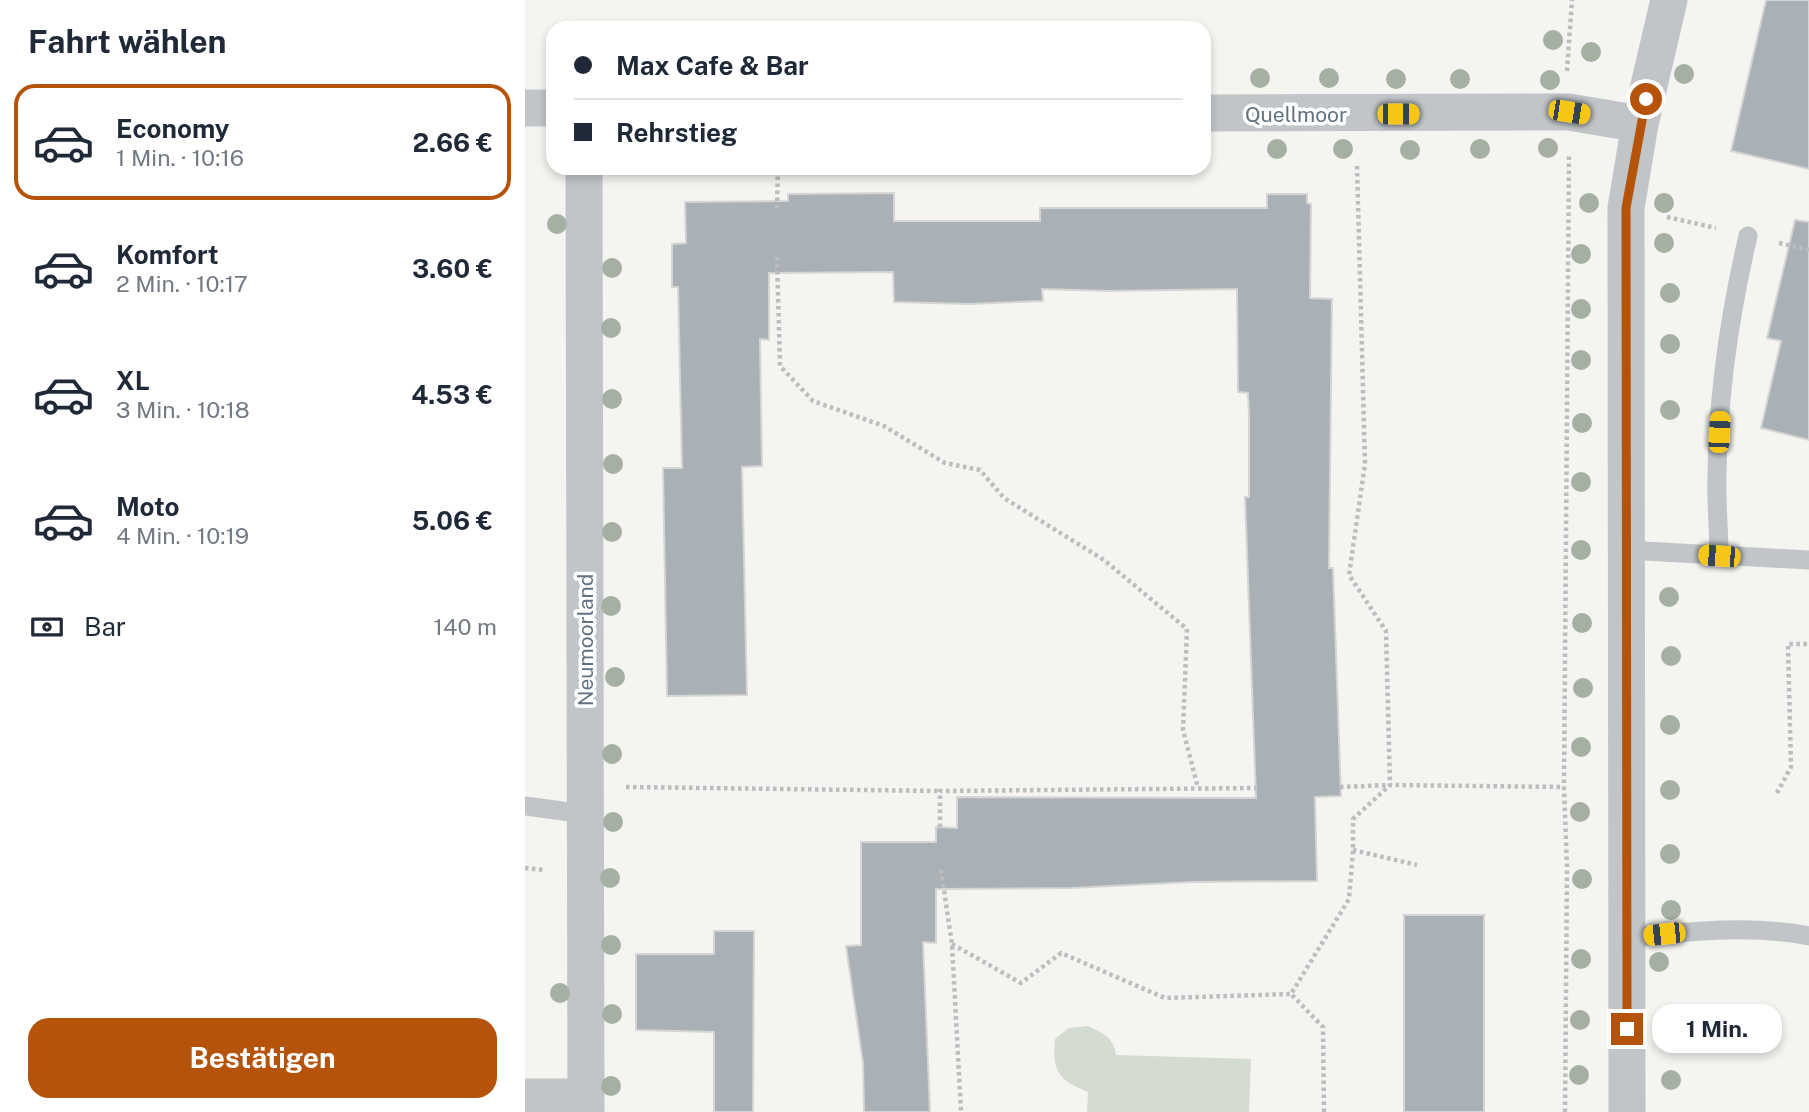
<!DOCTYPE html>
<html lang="de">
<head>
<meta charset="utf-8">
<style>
  body { margin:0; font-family:"Public Sans",sans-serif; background:#f6f6f7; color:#1f2937; height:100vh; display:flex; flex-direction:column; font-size:26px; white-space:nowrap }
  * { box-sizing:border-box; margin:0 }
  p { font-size:23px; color:#747a83 }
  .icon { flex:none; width:38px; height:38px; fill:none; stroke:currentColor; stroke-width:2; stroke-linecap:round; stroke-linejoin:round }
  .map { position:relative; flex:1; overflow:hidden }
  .sheet { display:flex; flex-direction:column; background:#fff; width:525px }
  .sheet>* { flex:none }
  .top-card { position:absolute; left:21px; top:21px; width:665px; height:154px; border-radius:21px; box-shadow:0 4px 10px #0003; display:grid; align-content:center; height:154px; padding:0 28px; background:#fff }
  .end { position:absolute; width:32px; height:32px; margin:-16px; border:9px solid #b45309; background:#fff; box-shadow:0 0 0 4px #fff }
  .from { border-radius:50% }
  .bubble { position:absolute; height:49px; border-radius:21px; background:#fff; box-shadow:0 4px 10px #0003; font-size:23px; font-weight:700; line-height:49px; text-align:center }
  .car { position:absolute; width:21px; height:42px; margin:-21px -10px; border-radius:9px; box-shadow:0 0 5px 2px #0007; background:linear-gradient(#f5c518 24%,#345 0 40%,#f5c518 0 76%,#345 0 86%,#f5c518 0) }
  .top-card b { display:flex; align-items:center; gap:24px; height:66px; font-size:26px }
  .top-card b+b { border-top:2px solid #e0e1e3 }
  .top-card i { width:18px; height:18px; background:#1f2937 }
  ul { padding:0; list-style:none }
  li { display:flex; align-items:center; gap:21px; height:116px; margin:0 14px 10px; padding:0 14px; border:4px solid transparent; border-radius:21px }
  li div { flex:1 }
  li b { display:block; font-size:26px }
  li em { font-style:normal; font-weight:700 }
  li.selected { border-color:#b45309 }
  li>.icon { width:63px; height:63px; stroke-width:1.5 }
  h2 { padding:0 28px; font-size:32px; line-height:84px }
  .pay { display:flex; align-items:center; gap:18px; height:77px; padding:0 28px; font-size:26px }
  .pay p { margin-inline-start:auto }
  .cta { display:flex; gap:14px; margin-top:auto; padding:14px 28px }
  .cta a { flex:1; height:80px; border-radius:21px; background:#b45309; color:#fff; font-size:28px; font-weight:700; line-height:80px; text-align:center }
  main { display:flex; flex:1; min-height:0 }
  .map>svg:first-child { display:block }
  .green { fill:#d4dbd1 }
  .building { fill:#aab1b6; stroke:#d5d5d3; stroke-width:2 }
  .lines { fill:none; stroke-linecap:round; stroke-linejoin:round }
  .path { stroke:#bbbdbf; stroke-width:4.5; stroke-dasharray:3.5 3.5; stroke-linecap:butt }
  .lane { stroke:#c1c5c8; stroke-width:19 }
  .street { stroke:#c1c5c8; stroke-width:37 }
  .tree { fill:#a5b0a2 }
  .route { stroke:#b45309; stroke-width:9 }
  .labels { text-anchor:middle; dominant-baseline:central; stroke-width:7; stroke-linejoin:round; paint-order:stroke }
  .street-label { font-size:21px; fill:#637281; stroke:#fff }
</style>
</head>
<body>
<main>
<section class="sheet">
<h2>Fahrt wählen</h2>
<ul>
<li class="selected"><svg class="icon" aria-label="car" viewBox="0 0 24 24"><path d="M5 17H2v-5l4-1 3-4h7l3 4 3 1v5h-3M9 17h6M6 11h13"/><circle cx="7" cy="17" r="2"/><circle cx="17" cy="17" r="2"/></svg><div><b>Economy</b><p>1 Min. · 10:16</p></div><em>2.66 €</em></li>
<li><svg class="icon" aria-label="car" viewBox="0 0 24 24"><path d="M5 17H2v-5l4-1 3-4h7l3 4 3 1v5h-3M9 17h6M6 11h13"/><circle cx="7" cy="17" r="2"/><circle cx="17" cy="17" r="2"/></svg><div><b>Komfort</b><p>2 Min. · 10:17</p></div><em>3.60 €</em></li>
<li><svg class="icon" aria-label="car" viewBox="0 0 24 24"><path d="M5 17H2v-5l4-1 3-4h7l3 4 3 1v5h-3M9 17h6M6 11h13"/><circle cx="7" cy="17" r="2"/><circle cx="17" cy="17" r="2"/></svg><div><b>XL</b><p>3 Min. · 10:18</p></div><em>4.53 €</em></li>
<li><svg class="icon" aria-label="car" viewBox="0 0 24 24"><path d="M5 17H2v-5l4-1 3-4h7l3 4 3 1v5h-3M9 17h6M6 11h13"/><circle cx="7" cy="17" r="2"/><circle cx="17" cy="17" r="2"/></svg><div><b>Moto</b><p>4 Min. · 10:19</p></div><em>5.06 €</em></li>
</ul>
<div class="pay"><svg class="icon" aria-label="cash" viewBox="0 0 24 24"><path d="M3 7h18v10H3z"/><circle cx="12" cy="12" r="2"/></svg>Bar<p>140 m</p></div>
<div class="cta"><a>Bestätigen</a></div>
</section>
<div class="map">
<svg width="1284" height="1112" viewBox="0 0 1284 1112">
  <rect width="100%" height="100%" fill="#f4f4f0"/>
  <path class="green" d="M563,1026c15,7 26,12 28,29l135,4 -2,53h-162l1,-20c-30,-12 -36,-21 -33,-53l14,-11z"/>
  <path class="building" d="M1241,0h43v169l-78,-18z
    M369,193v28h146v-13h227v-14h40v9l4,1 -1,94 22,1 -3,269h4l8,228 -26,1 2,84 -125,1 -121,6 -135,1v54l-13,-1 7,170h-66l-1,-49 -17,-117 15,-1v-103h75v-15l21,1v-31l299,1 -11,-301h4v-80l-1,-24 -10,-1 -1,-103 -129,2 -66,-2 1,12 -74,3 -75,-2 -1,-30 -124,1v67l-9,-1 2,127 -20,1 5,228 -80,1 -4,-228h19l-4,-181h-6v-43l14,-1 -1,-41 103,-1v-7z
    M1270,220l14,2v218l-48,-12 20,-87 -14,-3z
    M879,915h80v197h-80z
    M189,931h40l-1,181h-39v-80l-78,-2v-76h78z"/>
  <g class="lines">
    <path class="path" d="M1042,71l5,-71
      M832,166l8,298 -16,111 37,56 4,154 174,2
      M252,208l1,-40
      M1142,217l49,11
      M1254,243l30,7
      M252,257l3,109 33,35 71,25 61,37 35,7 24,28 100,62 83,69 -4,101 15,58
      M101,787l314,4
      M815,787l49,-2
      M1252,793l14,-26 -3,-123h21
      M415,827v-36l316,-3
      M828,850l64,15
      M0,868l20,2
      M416,870l11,74 9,168
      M427,944l69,39 40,-30 104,45 126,-4
      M799,1112l-1,-85 -32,-33 58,-95 4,-49v-31l37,-34
      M1040,1112l2,-245 -3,-80 5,-633"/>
    <path class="lane" d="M1101,550l183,10
      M1194,556c0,-27 -3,-54 -2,-81 1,-80 13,-162 31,-239
      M0,806l60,8
      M1102,938c59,-6 123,-14 182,-2"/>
    <path class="street" d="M0,108h28
      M679,113l365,-1 71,12
      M59,168l2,944
      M0,1097h61
      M1102,1112l-1,-904 14,-84 29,-124"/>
  </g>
  <g class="tree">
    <circle cx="1028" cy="40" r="10"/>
    <circle cx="1066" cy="52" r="10"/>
    <circle cx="1159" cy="74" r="10"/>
    <circle cx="735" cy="78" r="10"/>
    <circle cx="804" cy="78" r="10"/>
    <circle cx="871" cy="79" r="10"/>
    <circle cx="935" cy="79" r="10"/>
    <circle cx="1025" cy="80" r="10"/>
    <circle cx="1023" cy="148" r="10"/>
    <circle cx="752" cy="149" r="10"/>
    <circle cx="818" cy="149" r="10"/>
    <circle cx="955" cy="149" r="10"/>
    <circle cx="885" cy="150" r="10"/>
    <circle cx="1064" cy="203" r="10"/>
    <circle cx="1139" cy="203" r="10"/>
    <circle cx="32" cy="224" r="10"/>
    <circle cx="1139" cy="243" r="10"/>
    <circle cx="1056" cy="254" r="10"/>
    <circle cx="87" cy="268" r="10"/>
    <circle cx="1145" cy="293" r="10"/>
    <circle cx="1056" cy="309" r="10"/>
    <circle cx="86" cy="328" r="10"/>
    <circle cx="1145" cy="344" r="10"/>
    <circle cx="1056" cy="360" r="10"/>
    <circle cx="87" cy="399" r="10"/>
    <circle cx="1145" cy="410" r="10"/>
    <circle cx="1057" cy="423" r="10"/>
    <circle cx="88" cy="464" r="10"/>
    <circle cx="1056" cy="482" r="10"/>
    <circle cx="87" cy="532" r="10"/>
    <circle cx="1056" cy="550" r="10"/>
    <circle cx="1144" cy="597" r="10"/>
    <circle cx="86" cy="606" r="10"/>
    <circle cx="1057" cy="623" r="10"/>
    <circle cx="1146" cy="656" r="10"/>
    <circle cx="90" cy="677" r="10"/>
    <circle cx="1058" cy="688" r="10"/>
    <circle cx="1145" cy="725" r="10"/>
    <circle cx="1056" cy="747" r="10"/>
    <circle cx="87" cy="754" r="10"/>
    <circle cx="1145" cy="790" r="10"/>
    <circle cx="1055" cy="812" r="10"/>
    <circle cx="88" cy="822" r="10"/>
    <circle cx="1145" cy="854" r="10"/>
    <circle cx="85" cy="878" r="10"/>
    <circle cx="1057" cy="879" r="10"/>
    <circle cx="1146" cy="910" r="10"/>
    <circle cx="86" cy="945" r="10"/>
    <circle cx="1056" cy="959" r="10"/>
    <circle cx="1134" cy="962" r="10"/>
    <circle cx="35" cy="993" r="10"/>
    <circle cx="87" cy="1014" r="10"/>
    <circle cx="1055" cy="1020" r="10"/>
    <circle cx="1054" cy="1075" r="10"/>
    <circle cx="1146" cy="1080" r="10"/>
    <circle cx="86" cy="1086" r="10"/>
  </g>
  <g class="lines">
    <path class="route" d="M1102,1029l-1,-821 20,-109"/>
  </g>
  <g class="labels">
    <g class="street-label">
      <text x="771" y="114">Quellmoor</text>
      <text transform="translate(60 640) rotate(-90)">Neumoorland</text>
    </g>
  </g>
</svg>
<i class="end from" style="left:1121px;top:99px"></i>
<i class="end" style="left:1102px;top:1029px"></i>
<div class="bubble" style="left:1127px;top:1004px;width:130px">1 Min.</div>
<i class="car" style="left:1044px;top:112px;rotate:99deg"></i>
<i class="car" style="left:873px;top:114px;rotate:90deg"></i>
<i class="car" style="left:1194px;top:432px;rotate:3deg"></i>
<i class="car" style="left:1194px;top:556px;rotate:274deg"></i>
<i class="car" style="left:1139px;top:934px;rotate:264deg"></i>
<div class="top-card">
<b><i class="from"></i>Max Cafe &amp; Bar</b>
<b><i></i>Rehrstieg</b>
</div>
</div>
</main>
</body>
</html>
